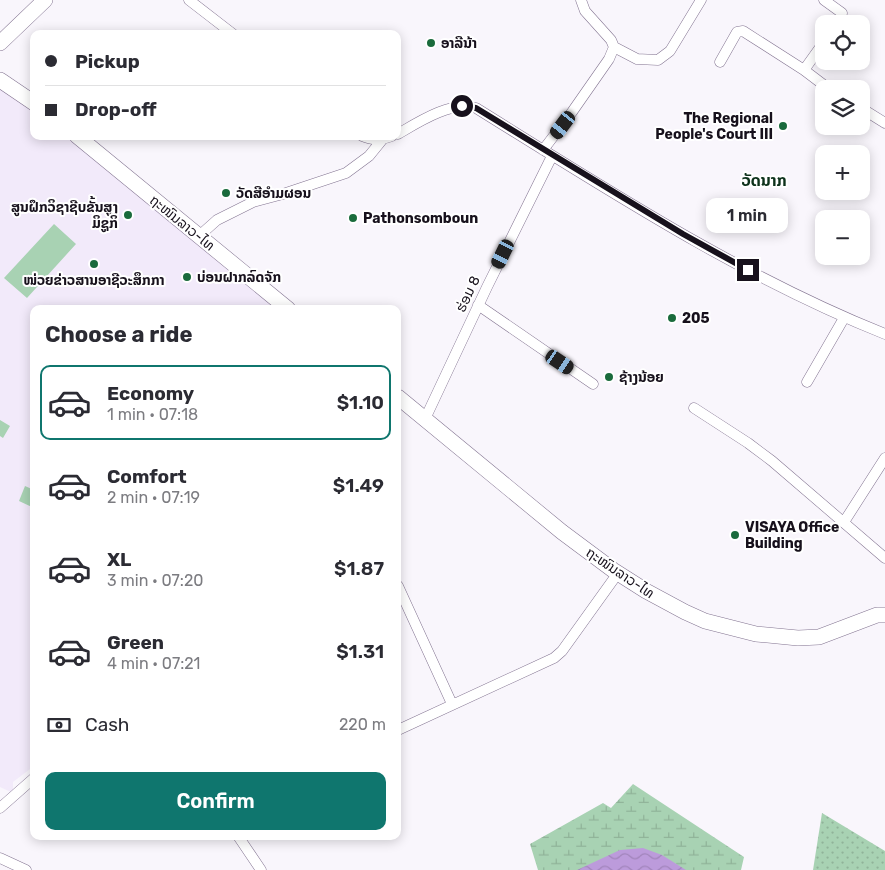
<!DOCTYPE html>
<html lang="en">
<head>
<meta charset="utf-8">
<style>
  body { margin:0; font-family:Rubik,"Noto Sans Lao",sans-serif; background:#f7f7f7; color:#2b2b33; height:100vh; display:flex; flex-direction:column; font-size:19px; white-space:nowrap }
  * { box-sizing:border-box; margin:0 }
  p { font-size:16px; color:#7c7c81 }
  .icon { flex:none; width:28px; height:28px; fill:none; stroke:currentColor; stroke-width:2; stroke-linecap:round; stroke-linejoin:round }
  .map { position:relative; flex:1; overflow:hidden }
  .sheet { position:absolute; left:30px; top:305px; width:371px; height:535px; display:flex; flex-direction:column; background:#fff; border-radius:10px; box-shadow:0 2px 12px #0003 }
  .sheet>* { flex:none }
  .top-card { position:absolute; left:30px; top:30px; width:371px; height:110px; border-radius:10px; box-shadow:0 2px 12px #0003; display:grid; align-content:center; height:110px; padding:0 15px; background:#fff }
  .controls { position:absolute; left:815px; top:15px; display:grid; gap:10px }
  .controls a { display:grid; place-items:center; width:55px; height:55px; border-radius:10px; background:#fff; box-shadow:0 2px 12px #0003; font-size:25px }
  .end { position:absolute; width:22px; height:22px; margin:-11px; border:6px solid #17111c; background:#fff; box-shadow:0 0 0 2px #fff }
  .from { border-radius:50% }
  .bubble { position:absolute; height:35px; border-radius:10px; background:#fff; box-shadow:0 2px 12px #0003; font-size:16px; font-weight:600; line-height:35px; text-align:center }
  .car { position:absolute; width:15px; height:30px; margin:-15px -8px; border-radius:6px; box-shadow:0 0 4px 1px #0007; background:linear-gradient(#222 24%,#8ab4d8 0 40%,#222 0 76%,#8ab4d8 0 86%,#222 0) }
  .top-card b { display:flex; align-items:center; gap:18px; height:48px; font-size:19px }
  .top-card b+b { border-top:1px solid #e1e1e2 }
  .top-card i { width:12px; height:12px; background:#2b2b33 }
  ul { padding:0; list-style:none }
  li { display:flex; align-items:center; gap:15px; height:75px; margin:0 10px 8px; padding:0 5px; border:2px solid transparent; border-radius:10px }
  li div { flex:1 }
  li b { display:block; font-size:19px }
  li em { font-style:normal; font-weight:600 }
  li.on { border-color:#0f766e }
  li>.icon { width:45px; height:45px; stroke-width:1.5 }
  h2 { padding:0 15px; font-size:22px; line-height:60px }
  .pay { display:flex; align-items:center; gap:12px; height:55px; padding:0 15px; font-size:19px }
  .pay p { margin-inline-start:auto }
  .button { display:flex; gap:10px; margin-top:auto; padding:10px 15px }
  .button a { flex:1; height:58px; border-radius:10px; background:#0f766e; color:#fff; font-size:20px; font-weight:600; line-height:58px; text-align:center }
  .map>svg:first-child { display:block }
  .built { fill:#f2eafa }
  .grass { fill:url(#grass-dots) }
  .wetland { fill:url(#wetland-marsh) }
  .garden { fill:#a8d2b3 }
  .water { fill:url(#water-waves) }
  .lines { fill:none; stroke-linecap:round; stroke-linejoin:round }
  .street-casing { stroke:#837491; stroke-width:11 }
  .secondary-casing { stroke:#837491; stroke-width:16 }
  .street { stroke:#fff; stroke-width:10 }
  .secondary { stroke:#fff; stroke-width:15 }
  .route { stroke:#17111c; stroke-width:6 }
  .poi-dot { fill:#1a6b3c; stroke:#fff; stroke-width:2 }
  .labels { text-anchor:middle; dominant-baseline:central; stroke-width:4; stroke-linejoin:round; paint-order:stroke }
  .poi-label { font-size:14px; font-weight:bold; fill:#17111c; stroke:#fff; text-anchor:start }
  .street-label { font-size:14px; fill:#17111c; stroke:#fff }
  .quarter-label { font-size:16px; font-weight:bold; fill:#0d321b; stroke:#fff }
</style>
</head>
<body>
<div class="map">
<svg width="885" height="870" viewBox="0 0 885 870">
  <defs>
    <pattern id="grass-dots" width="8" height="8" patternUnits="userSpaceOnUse" patternTransform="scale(1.25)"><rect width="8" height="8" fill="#a8d2b3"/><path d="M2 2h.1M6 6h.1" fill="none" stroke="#90b399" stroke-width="1.8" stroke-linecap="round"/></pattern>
    <pattern id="wetland-marsh" width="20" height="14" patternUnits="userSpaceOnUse" patternTransform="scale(1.25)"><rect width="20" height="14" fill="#a8d2b3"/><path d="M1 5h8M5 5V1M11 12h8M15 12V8" fill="none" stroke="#90b399"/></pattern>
    <pattern id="water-waves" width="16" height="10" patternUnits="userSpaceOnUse" patternTransform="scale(1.25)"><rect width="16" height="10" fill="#bc9bdb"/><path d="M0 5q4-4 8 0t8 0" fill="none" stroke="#a184bb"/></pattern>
  </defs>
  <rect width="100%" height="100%" fill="#f9f6fc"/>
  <path class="built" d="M0,85l34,22v29h38l210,173h-248v457l-21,16v11l-13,-6z"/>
  <path class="grass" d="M822,813l63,38v19h-72z"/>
  <path class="wetland" d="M633,784l111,73 -3,13h-203l-8,-26 73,-41 8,5z"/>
  <path class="garden" d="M54,224l22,20 -49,54 -23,-20z
    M0,420l10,6 -7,12 -3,-2z
    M25,486l9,4v18l-15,-7z"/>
  <path class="water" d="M643,848l19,7 24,15h-109l43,-20z"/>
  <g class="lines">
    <g class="street-casing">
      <path id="street" d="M189,0l44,34
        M581,0l4,11 26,29 3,7 23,12 21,1 12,-9 31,-51
        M824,0l18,13 -1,5 -4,6
        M720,62l17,-30 6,-1 61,39 25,19
        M804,70l20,-28
        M861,108l24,15
        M398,134c22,-13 53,-33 78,-26 132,82 264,168 409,226
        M362,136c11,5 20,4 30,0
        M543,150l29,-38 37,-53 5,-12
        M199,236l18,-16 36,-18 30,-8 63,-21 23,-17 13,-16
        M478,305l115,79
        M807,382l37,-64
        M694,408l54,35 24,18 113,97
        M425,419l62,-132 65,-131
        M844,522l41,-64
        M398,586l54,118
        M398,730l156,-72 8,-7 56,-78
        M0,808l34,-30
        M238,836l23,34
        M0,858l26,12"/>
    </g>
    <g class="secondary-casing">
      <path id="secondary" d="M0,43l45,-43
        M0,80l34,23
        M77,136l211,173
        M398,397l164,135 51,38 33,21 39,21 20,9 51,13 42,4 21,-1 58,-22h8"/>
    </g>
    <use href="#street" class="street"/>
    <use href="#secondary" class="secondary"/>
  </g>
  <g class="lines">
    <path class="route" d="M462,106l14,2 207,126 65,36"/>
  </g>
  <g class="poi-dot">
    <circle cx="431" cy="43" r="5"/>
    <circle cx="783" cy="126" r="5"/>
    <circle cx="226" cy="193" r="5"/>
    <circle cx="128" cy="215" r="5"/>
    <circle cx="353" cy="218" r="5"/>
    <circle cx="94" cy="264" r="5"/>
    <circle cx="187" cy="277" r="5"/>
    <circle cx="672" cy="318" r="5"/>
    <circle cx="609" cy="377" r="5"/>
    <circle cx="735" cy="535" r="5"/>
  </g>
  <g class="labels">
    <g class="poi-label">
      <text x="441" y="43">ອາລີນ້າ</text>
      <text x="773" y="118" text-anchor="end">The Regional<tspan x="773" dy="16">People's Court III</tspan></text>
      <text x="236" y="193">ວັດສີອຳມຜອນ</text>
      <text x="118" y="207" text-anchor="end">ສູນຝຶກວິຊາຊີບຂັ້ນສູງ<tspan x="118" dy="16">ມິຊູກິ</tspan></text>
      <text x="363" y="218">Pathonsomboun</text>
      <text x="197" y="277">ບ່ອນຝາກລົດຈັກ</text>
      <text x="94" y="280" text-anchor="middle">ໜ່ວຍຂ່າວສານອາຊີວະສຶກກາ</text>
      <text x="682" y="318">205</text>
      <text x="619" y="377">ຊ້າງນ້ອຍ</text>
      <text x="745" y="527">VISAYA Office<tspan x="745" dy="16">Building</tspan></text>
    </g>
    <g class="street-label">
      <text transform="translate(182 223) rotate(39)">ຖະໜົນລາວ-ໄທ</text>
      <text transform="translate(468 294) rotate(-65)">ຮ່ອມ 8</text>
      <text transform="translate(620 573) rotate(34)">ຖະໜົນລາວ-ໄທ</text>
    </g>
    <g class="quarter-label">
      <text x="764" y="180">ວັດນາກ</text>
    </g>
  </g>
</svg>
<div class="controls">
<a><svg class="icon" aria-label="locate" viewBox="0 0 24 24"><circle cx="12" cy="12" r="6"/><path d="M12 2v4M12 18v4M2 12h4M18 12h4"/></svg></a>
<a><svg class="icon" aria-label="layers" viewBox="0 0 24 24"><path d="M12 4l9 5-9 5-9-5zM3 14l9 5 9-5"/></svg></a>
<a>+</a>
<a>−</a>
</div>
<i class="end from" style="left:462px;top:106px"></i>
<i class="end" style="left:748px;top:270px"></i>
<div class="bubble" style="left:706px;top:198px;width:82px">1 min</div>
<i class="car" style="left:563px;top:125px;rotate:217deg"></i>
<i class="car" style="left:503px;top:254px;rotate:206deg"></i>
<i class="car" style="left:560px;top:362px;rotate:124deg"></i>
<div class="top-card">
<b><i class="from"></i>Pickup</b>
<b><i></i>Drop-off</b>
</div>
<section class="sheet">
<h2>Choose a ride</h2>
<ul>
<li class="on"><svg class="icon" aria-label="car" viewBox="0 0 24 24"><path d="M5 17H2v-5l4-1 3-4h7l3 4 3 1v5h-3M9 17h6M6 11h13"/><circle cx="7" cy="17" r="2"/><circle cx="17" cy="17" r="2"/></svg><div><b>Economy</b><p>1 min · 07:18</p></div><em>$1.10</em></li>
<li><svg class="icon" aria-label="car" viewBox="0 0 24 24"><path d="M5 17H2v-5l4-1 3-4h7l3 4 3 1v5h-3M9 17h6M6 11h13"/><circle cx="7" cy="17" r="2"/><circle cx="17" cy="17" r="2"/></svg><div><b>Comfort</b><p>2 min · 07:19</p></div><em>$1.49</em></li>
<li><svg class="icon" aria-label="car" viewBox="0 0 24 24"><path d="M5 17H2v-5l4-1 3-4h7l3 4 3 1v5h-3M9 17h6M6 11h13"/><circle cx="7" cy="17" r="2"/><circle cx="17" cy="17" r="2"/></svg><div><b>XL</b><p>3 min · 07:20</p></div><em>$1.87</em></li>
<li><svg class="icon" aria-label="car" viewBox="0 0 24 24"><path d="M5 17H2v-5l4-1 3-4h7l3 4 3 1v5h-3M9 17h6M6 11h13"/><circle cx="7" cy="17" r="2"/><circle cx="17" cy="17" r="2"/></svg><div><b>Green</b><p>4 min · 07:21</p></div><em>$1.31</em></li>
</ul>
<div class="pay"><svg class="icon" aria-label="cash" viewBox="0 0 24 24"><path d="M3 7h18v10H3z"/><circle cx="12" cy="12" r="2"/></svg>Cash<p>220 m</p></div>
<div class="button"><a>Confirm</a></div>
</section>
</div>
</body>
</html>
